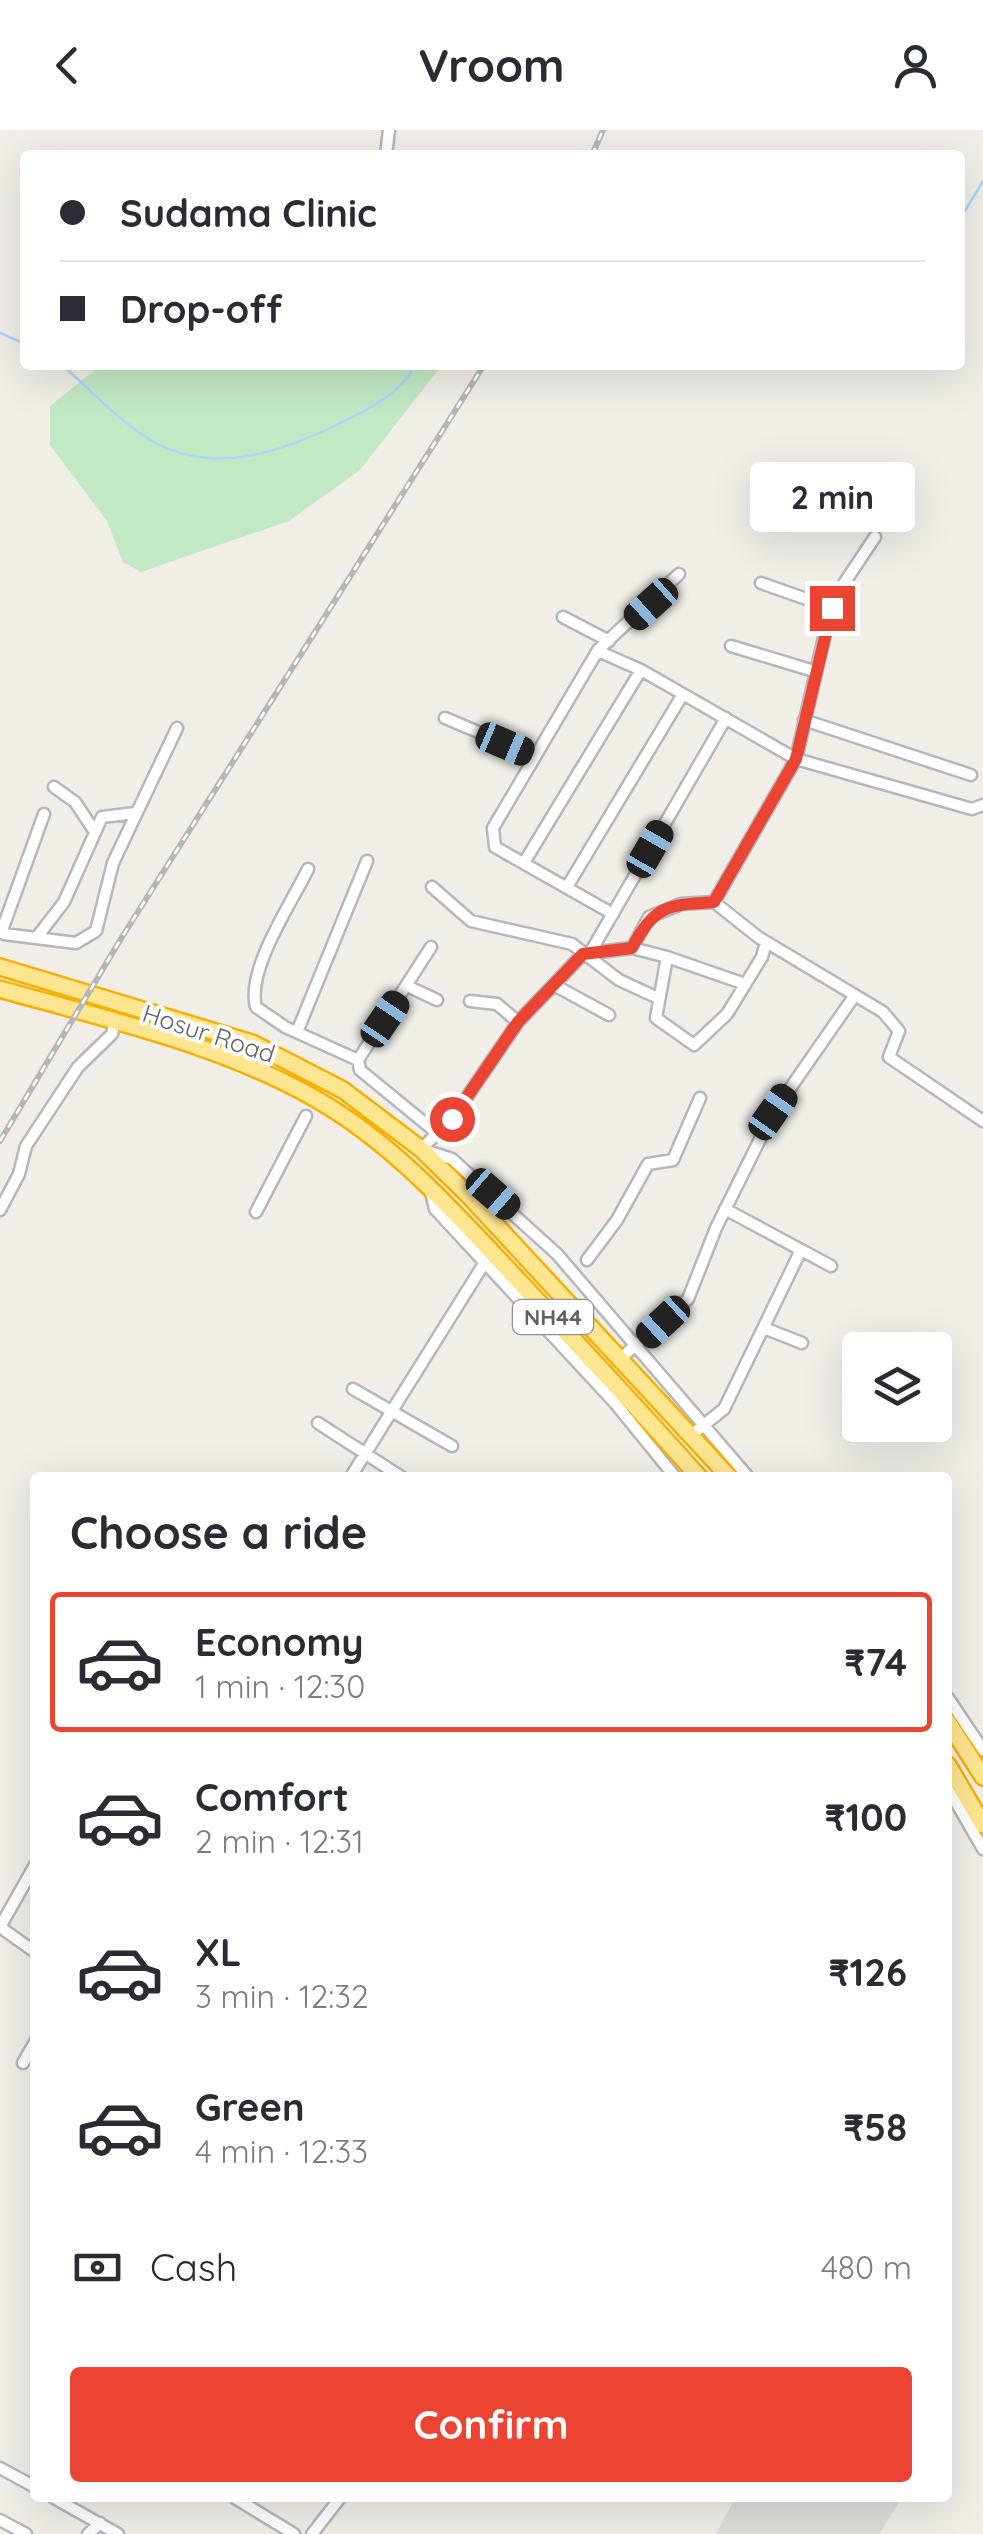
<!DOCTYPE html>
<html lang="en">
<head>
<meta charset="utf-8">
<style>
  body { margin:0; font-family:Quicksand,sans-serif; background:#f7f7f7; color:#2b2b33; height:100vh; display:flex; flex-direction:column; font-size:38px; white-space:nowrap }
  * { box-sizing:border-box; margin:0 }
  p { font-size:32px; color:#7c7c81 }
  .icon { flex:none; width:55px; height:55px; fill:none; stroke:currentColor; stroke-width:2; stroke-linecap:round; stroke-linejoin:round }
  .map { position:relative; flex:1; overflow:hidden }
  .side { position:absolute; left:30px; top:1342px; width:922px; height:1030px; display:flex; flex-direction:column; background:#fff; border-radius:10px; box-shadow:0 10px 40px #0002 }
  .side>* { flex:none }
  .guide { position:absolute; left:20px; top:20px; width:945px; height:220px; border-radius:10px; box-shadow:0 10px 40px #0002; display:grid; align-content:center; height:220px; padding:0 40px; background:#fff }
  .controls { position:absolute; left:842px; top:1202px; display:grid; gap:20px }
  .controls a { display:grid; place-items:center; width:110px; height:110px; border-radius:10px; background:#fff; box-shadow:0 10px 40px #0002; font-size:50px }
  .end { position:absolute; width:45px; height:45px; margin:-22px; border:12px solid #ec4432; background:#fff; box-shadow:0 0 0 5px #fff }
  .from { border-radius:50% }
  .bubble { position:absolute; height:70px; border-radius:10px; background:#fff; box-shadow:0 10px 40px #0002; font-size:32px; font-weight:700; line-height:70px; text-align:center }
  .car { position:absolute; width:30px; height:60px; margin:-30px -15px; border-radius:12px; box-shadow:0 0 8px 2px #0007; background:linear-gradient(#222 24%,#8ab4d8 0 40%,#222 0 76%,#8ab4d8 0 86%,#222 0) }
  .guide b { display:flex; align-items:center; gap:35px; height:95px; font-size:38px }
  .guide b+b { border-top:2px solid #e1e1e2 }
  .guide i { width:25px; height:25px; background:#2b2b33 }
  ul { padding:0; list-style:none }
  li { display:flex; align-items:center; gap:30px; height:140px; margin:0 20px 15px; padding:0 20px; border:5px solid transparent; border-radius:10px }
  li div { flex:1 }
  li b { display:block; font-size:38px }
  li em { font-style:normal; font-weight:700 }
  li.on { border-color:#ec4432 }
  li>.icon { width:90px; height:90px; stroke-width:1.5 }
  h2 { padding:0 40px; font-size:45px; line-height:120px }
  .pay { display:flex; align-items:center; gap:25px; height:110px; padding:0 40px; font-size:38px }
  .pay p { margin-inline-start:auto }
  .cta { display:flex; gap:20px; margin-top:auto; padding:20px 40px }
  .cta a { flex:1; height:115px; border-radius:10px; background:#ec4432; color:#fff; font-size:40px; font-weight:700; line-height:115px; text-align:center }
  header { display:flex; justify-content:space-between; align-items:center; height:130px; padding:0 40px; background:#fff; font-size:45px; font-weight:700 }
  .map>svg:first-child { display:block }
  .industrial { fill:#dfddd9 }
  .green { fill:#c3e8c4 }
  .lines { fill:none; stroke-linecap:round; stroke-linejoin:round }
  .stream { stroke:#a8d7ff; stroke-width:2.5 }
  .minor-casing { stroke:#b4b7bb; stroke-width:15 }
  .highway-casing { stroke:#f7b000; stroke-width:20 }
  .minor { stroke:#fff; stroke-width:10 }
  .highway { stroke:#fee590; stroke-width:15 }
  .rail-casing { stroke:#b5b6b7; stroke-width:6 }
  .rail { stroke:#fff; stroke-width:2.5; stroke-dasharray:8; stroke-linecap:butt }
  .route { stroke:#ec4432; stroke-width:12 }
  .labels { text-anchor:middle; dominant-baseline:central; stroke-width:8; stroke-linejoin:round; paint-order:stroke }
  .shield { fill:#fff; stroke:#8e9195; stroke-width:2.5 }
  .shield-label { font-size:22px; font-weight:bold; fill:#5e6267 }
  .street-label { font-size:25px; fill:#5e6267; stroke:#fff }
</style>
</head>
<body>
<header><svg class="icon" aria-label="back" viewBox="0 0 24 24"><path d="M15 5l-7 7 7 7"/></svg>Vroom<svg class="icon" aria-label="person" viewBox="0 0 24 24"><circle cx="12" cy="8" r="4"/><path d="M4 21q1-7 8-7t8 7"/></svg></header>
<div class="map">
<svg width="983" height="2404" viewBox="0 0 983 2404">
  <rect width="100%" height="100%" fill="#f0eee7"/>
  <path class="industrial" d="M735,2368h166l-21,36h-164z"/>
  <path class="green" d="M101,235h341l-82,105 -71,51 -148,51 -18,-10 -16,-41 -57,-76v-39z"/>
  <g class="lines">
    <path class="stream" d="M960,89l23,-38
      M0,203l25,11
      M62,235c29,25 61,61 96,79 58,30 123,8 178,-19 28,-14 64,-29 79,-60"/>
    <g class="minor-casing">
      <path id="minor" d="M386,25l3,-25
        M761,453l71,25
        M563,487l46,24
        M731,516l83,25
        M598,521l43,19 155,89 33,-143 10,-25 36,-54
        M445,588l90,38
        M804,590l167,55
        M54,657l21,15 18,27
        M525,731l116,-191
        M308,739c-17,35 -62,101 -52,138l29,20 73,33
        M432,757l39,34 101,23 47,36 39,18
        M567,757l116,-193
        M714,772l44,35 125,75 16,19 -10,26 94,64
        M613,784l-118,-67 -2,-19 105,-178 81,-76
        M1,803l43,-119
        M4,804l72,9 20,-12 17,-68 64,-135
        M37,807l27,-35 38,-85 34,-4
        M431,817l-73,113 2,10 77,63
        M632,818l35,9 -11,61 38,27 33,-31 35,-57 4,-15
        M590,823l136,-235
        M667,827l78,27
        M554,855l55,30
        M407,856l30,14
        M470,871l27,3 21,18
        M297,902l70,-171
        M431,1062l4,17 180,194 61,75
        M725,1079l106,57
        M0,1080l19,-36 7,-28 52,-79 34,-33 3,-13
        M256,1082l50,-96
        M587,1130l30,-40 31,-56 25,-4 27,-62
        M764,1198l38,15
        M621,1228l67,-59 28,-71 57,-115 82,-118
        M353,1259l99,57
        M318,1293l85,55
        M691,1305l33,-26 77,-159
        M350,1348l135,-216
        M749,1348l-192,-224 -105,-95 -31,-10 31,-30 66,-97 65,-68 49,-6 17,-31 32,-13 33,-2 82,-143 176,50 11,-4
        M948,1568l35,52
        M948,1658l35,61
        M35,1735l-35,62 35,25
        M23,1933l12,-21
        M0,2338l35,19
        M54,2368l64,36
        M235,2368l59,36
        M0,2390l26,14
        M88,2404l12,-11
        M312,2404l28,-36"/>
    </g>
    <g class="highway-casing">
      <path id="highway" d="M0,837l252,76 91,47 78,59 48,47 261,282
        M0,859c105,30 220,55 316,110 79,45 142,117 203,182 61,65 121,130 181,197
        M948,1592l35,55
        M948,1635l35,60"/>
    </g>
    <use href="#minor" class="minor"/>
    <use href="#highway" class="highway"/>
    <g class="rail-casing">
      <path id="rail" d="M592,25l11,-25
        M0,1011l122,-204 362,-572"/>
    </g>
    <use href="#rail" class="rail"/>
  </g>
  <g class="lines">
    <path class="route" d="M452,989l66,-97 65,-68 49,-6c23,-43 35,-43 82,-46l82,-143 36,-151"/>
  </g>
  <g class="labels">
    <rect class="shield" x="513" y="1170" width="80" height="34" rx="8"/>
    <g class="shield-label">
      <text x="553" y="1187">NH44</text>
    </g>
    <g class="street-label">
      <text transform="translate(209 903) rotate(18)">Hosur Road</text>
    </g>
  </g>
</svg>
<div class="controls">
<a><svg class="icon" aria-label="layers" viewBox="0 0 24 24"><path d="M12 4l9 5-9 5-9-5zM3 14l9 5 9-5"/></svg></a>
</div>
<i class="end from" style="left:452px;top:989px"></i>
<i class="end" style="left:832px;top:478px"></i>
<div class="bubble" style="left:750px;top:332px;width:165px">2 min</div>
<i class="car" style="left:651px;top:474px;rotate:228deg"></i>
<i class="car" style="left:505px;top:614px;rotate:113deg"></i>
<i class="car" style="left:650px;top:719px;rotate:30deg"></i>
<i class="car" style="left:385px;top:889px;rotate:34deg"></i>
<i class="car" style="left:773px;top:982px;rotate:35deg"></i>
<i class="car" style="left:493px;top:1064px;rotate:131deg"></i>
<i class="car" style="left:663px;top:1192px;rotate:227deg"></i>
<div class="guide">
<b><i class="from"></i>Sudama Clinic</b>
<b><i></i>Drop-off</b>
</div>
<section class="side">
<h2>Choose a ride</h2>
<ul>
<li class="on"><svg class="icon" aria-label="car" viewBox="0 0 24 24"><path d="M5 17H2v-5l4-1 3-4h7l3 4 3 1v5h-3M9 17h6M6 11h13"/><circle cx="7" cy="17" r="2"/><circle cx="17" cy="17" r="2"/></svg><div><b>Economy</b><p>1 min · 12:30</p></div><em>₹74</em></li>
<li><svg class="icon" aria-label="car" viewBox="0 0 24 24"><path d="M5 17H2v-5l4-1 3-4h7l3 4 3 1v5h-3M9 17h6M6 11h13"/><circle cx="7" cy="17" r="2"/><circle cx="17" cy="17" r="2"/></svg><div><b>Comfort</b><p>2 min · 12:31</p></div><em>₹100</em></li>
<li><svg class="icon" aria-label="car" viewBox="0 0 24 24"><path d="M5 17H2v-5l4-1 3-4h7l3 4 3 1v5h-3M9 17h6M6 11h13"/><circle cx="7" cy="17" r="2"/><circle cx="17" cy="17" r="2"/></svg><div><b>XL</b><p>3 min · 12:32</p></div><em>₹126</em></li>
<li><svg class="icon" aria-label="car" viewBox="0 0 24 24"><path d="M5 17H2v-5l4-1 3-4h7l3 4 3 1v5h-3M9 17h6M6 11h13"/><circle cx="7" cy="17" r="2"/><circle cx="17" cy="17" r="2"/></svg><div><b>Green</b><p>4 min · 12:33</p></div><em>₹58</em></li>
</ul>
<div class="pay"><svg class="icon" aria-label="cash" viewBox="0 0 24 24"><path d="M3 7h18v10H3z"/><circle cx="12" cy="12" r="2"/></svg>Cash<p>480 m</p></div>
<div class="cta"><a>Confirm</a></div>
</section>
</div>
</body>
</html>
